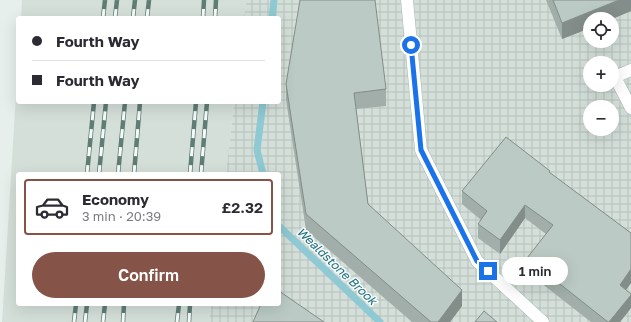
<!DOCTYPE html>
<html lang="en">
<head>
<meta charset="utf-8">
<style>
  body { margin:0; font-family:"Golos Text",sans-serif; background:#f7f7f7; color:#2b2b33; height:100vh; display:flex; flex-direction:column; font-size:15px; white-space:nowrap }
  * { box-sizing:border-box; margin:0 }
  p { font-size:13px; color:#7c7c81 }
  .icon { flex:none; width:22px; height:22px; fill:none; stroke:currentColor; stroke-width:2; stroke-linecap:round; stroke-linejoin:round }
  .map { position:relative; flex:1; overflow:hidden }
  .panel { position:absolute; left:16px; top:172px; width:265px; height:134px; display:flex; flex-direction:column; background:#fff; border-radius:4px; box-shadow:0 4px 16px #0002 }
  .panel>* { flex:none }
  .guide { position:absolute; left:16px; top:16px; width:265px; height:88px; border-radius:4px; box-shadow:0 4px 16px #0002; display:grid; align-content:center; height:88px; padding:0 16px; background:#fff }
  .tools { position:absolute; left:583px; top:12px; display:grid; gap:8px }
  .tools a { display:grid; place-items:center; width:36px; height:36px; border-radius:50%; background:#fff; box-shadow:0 4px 16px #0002; font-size:20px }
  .end { position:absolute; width:18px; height:18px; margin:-9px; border:5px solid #1a73e8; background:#fff; box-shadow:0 0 0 2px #fff }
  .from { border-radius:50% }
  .bubble { position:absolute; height:28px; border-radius:14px; background:#fff; box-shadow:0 4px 16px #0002; font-size:13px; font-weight:600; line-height:28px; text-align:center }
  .guide b { display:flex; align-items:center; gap:14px; height:38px; font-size:15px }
  .guide b+b { border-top:1px solid #e1e1e2 }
  .guide i { width:10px; height:10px; background:#2b2b33 }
  ul { padding:7px 0 0; list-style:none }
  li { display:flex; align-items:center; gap:12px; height:56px; margin:0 8px 6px; padding:0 8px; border:2px solid transparent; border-radius:4px }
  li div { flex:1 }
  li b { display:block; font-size:15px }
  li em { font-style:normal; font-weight:600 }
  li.selected { border-color:#855347 }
  li>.icon { width:36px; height:36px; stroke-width:1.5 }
  .primary-button { display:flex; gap:8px; margin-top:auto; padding:8px 16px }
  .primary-button a { flex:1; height:46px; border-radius:24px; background:#855347; color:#fff; font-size:16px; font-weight:600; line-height:46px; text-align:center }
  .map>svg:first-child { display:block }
  .built { fill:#d4dfda }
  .industrial { fill:url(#industrial-grid); fill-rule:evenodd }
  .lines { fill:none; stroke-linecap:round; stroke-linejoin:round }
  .stream { stroke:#8ec9d4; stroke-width:7 }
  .street-casing { stroke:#a8b8b2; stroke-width:13 }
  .street { stroke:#fff; stroke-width:12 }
  .rail-casing { stroke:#5f7d75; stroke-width:4.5 }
  .rail { stroke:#f7fbf9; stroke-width:3; stroke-dasharray:9; stroke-linecap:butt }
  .wall { fill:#a1aea9 }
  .shaded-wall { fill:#838d89 }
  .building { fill:#bbcac4; stroke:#838d89 }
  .route { stroke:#1a73e8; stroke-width:5 }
  .labels { text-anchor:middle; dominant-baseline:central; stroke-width:3; stroke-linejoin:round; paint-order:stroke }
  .water-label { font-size:12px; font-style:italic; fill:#1c6f80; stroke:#f7fbf9 }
</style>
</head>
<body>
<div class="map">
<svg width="631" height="322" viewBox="0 0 631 322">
  <defs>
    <pattern id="industrial-grid" width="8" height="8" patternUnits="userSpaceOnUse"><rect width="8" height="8" fill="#d4dfda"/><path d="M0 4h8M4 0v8" fill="none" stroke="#b6c1bc"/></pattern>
  </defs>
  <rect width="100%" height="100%" fill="#e6efeb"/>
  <path class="built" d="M22,0h224l-2,18h-223z
    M18,63v39h216l-8,72h-208v130h193l-2,18h-207z"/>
  <path class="industrial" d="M246,0h385v322h-422l2,-18h68v-130h-53l8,-72h45v-84h-35zM590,19h22v22h-22zM590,63h22v22h-22zM590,107h22v22h-22z"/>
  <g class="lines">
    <path class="stream" d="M272,18l2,-18
      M263,102l-6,48 6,24
      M279,226l101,96"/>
    <g class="street-casing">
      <path id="street" d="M407,0l14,150 56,111 66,61
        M631,70l-16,7 16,31"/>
    </g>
    <use href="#street" class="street"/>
    <g class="rail-casing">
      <path id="rail" d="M103,18l2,-18
        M115,18l2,-18
        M133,18l2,-18
        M147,18l2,-18
        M203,18l1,-18
        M215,18l1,-18
        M87,174l7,-72
        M99,174l7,-72
        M118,174l7,-72
        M134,174l6,-72
        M190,174l6,-72
        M201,174l6,-72
        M74,322l2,-18
        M85,322l2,-18
        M103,322l2,-18
        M123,322l1,-18
        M177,322l2,-18
        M189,322l1,-18"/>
    </g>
    <use href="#rail" class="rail"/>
  </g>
  <path class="wall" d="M546,0h85v11l-19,8h-22v9l-28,11z
    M286,84l100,5v17l-30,3 12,95 94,102 -12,16h-38l-106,-92 -20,-130z
    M550,173l81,60v50l-5,7 5,4v14l-11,14h-29l-64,-50v-14l19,-24 -21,-16 -25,36 -22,-16v-14l3,-4 -19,-16v-13z"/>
  <path class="shaded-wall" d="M619,0h12v11l-19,8h-22v9l-28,11v-16z
    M525,205v13l-25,36v-14z
    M631,269v14l-11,15v-13z
    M462,290v16l-12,16h-12z
    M631,295v13l-11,14h-11z"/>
  <path class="building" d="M300,0h75l11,89 -32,4 14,111 94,86 -24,32h-7l-125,-108 -20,-130z
    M553,0h66l-57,23z
    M506,137l44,34 -1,1 82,61v36l-11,16 11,9v1l-22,27h-1l-81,-64 26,-33 -28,-20 -25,35 -22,-16 9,-13 -25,-20z
    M279,291l45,31h-71l8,-18h18z
    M484,311l13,11h-22z"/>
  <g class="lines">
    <path class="route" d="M411,45l10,105 56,111 11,10"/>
  </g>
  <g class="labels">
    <g class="water-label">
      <text transform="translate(337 266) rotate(44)">Wealdstone Brook</text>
    </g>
  </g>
</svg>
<div class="tools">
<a><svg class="icon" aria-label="locate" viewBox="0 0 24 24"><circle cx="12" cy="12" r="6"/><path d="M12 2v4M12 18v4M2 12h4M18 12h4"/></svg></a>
<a>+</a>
<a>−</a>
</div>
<i class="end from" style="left:411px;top:45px"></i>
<i class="end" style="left:488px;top:271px"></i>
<div class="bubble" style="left:502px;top:257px;width:66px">1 min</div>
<div class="guide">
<b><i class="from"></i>Fourth Way</b>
<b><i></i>Fourth Way</b>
</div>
<section class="panel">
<ul>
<li class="selected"><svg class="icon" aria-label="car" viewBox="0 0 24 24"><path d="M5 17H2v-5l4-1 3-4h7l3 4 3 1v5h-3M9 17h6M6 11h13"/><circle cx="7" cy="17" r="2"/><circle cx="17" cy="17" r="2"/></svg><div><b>Economy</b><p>3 min · 20:39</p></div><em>£2.32</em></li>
</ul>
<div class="primary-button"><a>Confirm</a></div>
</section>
</div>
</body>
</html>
